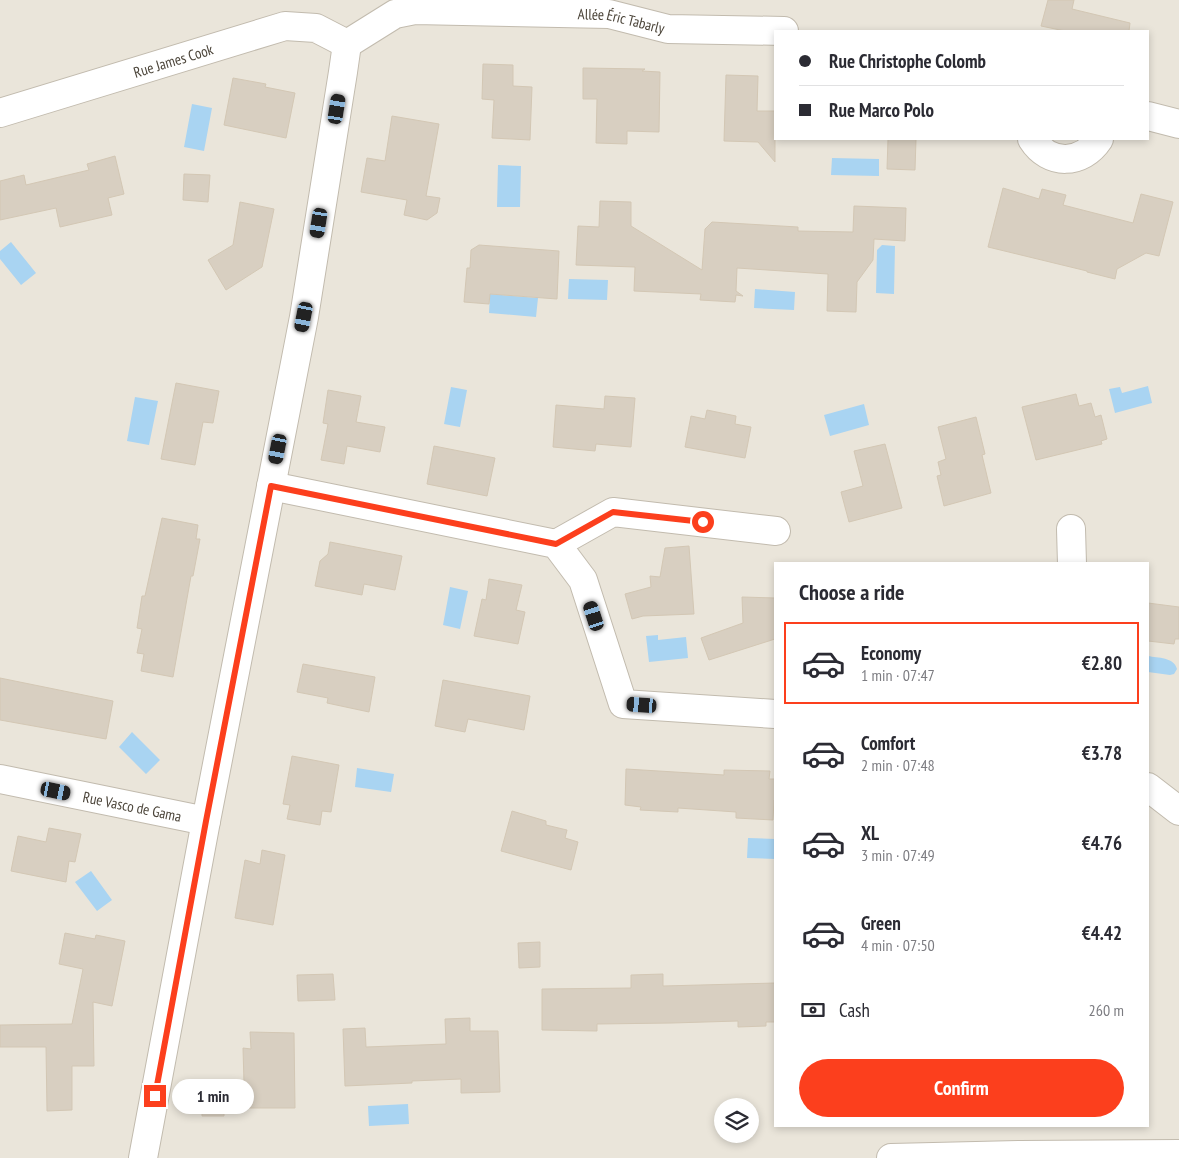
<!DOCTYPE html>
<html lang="en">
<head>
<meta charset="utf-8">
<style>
  body { margin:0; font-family:"PT Sans Narrow",sans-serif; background:#f7f7f7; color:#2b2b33; height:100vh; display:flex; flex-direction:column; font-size:19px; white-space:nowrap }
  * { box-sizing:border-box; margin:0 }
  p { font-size:16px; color:#7c7c81 }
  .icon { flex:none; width:28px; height:28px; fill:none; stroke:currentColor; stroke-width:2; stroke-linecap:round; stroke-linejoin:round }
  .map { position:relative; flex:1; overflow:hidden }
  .details { position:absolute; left:774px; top:562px; width:375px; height:565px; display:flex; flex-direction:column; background:#fff; border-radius:0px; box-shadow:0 2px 8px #0003 }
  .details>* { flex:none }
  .hud { position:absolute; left:774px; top:30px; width:375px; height:110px; border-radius:0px; box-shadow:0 2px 8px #0003; display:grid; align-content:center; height:110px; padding:0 25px; background:#fff }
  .fabs { position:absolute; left:714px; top:1098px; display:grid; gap:10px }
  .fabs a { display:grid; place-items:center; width:45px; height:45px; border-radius:50%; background:#fff; box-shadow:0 2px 8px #0003; font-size:25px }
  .end { position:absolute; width:22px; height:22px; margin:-11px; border:6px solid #fc3f1d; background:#fff; box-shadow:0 0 0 2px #fff }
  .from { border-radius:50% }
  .bubble { position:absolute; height:35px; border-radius:18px; background:#fff; box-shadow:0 2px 8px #0003; font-size:16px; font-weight:700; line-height:35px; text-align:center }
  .car { position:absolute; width:15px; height:30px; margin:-15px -8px; border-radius:6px; box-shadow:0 0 4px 1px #0007; background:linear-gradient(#222 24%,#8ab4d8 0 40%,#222 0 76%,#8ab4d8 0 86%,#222 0) }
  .hud b { display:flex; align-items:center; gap:18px; height:48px; font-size:19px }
  .hud b+b { border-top:1px solid #e1e1e2 }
  .hud i { width:12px; height:12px; background:#2b2b33 }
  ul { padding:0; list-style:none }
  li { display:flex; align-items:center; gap:15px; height:82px; margin:0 10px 8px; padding:0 15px; border:2px solid transparent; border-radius:0px }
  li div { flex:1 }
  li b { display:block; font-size:19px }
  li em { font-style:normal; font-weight:700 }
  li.on { border-color:#fc3f1d }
  li>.icon { width:45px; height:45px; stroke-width:1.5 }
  h2 { padding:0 25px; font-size:22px; line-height:60px }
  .pay { display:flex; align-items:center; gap:12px; height:55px; padding:0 25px; font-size:19px }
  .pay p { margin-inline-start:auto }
  .primary-button { display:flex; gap:10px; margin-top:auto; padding:10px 25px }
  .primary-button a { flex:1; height:58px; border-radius:30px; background:#fc3f1d; color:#fff; font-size:20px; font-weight:700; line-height:58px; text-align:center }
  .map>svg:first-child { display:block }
  .residential { fill:#eae5da; fill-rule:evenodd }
  .water { fill:#a9d4f2 }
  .building { fill:#d8cfc1; stroke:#d3c7b4 }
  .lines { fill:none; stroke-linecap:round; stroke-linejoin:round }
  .minor-casing { stroke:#c2bbae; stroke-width:30 }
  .minor { stroke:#fff; stroke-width:28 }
  .route { stroke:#fc3f1d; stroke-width:6 }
  .labels { text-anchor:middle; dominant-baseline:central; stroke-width:4; stroke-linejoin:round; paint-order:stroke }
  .street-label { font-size:15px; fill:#4b4439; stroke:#fff }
</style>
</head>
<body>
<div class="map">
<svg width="1179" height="1158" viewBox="0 0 1179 1158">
  <rect width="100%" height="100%" fill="#f6f3ec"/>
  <path class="residential" d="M0,0h1179v1158h-1179zM775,31h373v108h-373zM775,564h373v562h-373zM722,1106h28v28h-28z"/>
  <path class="water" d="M192,104l20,4 -8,43 -20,-4z
    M832,158l47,1v17l-48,-1z
    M498,165l23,1 -1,41h-23z
    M11,242l25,31 -15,12 -21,-26v-8z
    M882,245l13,1 -1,48 -18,-1 1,-43z
    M569,279l39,1 -1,20 -39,-1z
    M755,289l40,3 -1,18 -40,-2z
    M490,294l48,4 -2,19 -47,-4z
    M1148,386l4,17 -37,10 -6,-24 11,-2 2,6z
    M451,387l16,3 -7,37 -16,-3z
    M135,397l23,4 -9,44 -22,-4z
    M864,404l5,21 -39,11 -6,-21z
    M450,587l18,4 -8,38 -17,-4z
    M658,635v5l28,-3 2,21 -39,4 -3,-26z
    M1148,656c10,2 26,1 29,13l-3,5 -4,1 -22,-3z
    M132,732l28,28 -14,14 -27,-27z
    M357,768l37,6 -3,18 -36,-5z
    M748,838l27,1v20l-28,-1z
    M91,871l21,29 -15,11 -22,-29z
    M408,1104l1,20 -40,2 -1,-20z"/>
  <path class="building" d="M1048,0h26l-2,9 58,14 -1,8h-64l-24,-5z
    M483,64l30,1v21l19,1 -2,53 -38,-2 2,-38 -12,-1z
    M583,68l62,1 -3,2 18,1 -1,60 -32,-1v13l-31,-1 1,-44h-14z
    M726,75l32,1 -1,35h18v51l-17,-20 -34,-1z
    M233,78l33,6 -1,3 30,6 -9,45 -62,-13z
    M392,116l47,8 -13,72 14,2 -3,15 -10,7 -23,-5 3,-15 -46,-8 6,-34 18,3z
    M888,139h28l-1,31 -28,-1z
    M115,156l9,38 -16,4 4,17 -52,12 -4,-19 -56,12v-39l24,-6 2,10 63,-15 -2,-6z
    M184,174l26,1 -2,27 -25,-2z
    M1003,188l36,11 3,-10 24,6 -3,10 70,18 8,-29 32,8 -14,54 -13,-3 -29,16 -2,10 -28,-7v-1l-99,-24z
    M600,201l31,1v24l71,44 3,-41 7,-7 86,5v4l55,1 1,-26 52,2 -1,33 -31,-2 -1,21 -16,22 -1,30 -29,-1 1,-37 -91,-6 -1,23 7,5 -7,-1 -1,7 -35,-2 1,-6 -67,-3 1,-24 -59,-2 2,-39 21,1z
    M240,202l34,7 -12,58 -36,23 -18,-30 25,-15z
    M479,245l80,6 -2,48 -67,-5 -1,10 -25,-2 3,-34h3l1,-18z
    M176,383l43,8 -6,32 -10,-1 -8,43 -34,-6z
    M328,390l33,6 -5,26 29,5 -5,25 -33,-6 -3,18 -23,-4 7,-36 -5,-1z
    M1076,394l3,12 12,-3 4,14 6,-2 6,24 -6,2 1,3 -66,16 -14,-53z
    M605,396l30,2 -4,49 -35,-3 -1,7 -42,-4 3,-42 48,4z
    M707,410l29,6 -1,8 16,3 -6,31 -60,-11 6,-31 14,3z
    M976,417l9,37 -3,1 9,38 -47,13 -7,-30 4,-1 -3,-13 8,-3 -8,-32z
    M885,444l17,64 -53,14 -8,-30 22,-6 -9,-35z
    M434,446l61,12 -8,38 -60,-12z
    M162,518l36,7 -2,14h4l-7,37h-2l-18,101 -32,-6 3,-17 -7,-1 5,-24 -5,-1 5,-32h3z
    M330,542l72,14 -7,34 -31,-6 -2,11 -47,-9 5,-25 8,-7z
    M689,546l5,68 -51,2 -11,3 -7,-25 26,-7 -1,-11 10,1 5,-29z
    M489,579l33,6 -6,25 9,2 -7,32 -44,-8 8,-37 4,1z
    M742,597l33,1v41l-66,21 -8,-22 42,-15z
    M1148,603l31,4v32h-4l-1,5 -26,-3z
    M303,664l72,13 -6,35 -42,-9 1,-5 -31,-6z
    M0,678l113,23 -7,38 -106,-19z
    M443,680l87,16 -6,34 -56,-11 -3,13 -30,-6z
    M292,756l47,9 -8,47 -9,-1 -2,14 -33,-6 3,-14 -7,-1z
    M626,769l98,6v-5l46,1 -1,8h6v22l-1,-1 -1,20 -37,-2v-6l-58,-4v4l-38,-2 1,-3 -16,-2z
    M512,811l34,10v4l21,5 -2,8 13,4 -7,28 -70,-19z
    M49,828l32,6 -6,28 -6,-1 -3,21 -55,-11 7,-35 28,6z
    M262,850l23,5 -12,70 -38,-7 10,-58 15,4z
    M65,933l30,6 1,-4 29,6 -13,65 -19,-4 1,64h-22v44l-25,1 -1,-64h-46v-22l72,-1 11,-55 -24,-5z
    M540,942v25l-21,1 -1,-25z
    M333,974l2,26 -37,1 -1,-26z
    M663,974v12l112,-3v39h-9v4l-28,1v-6l-66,2 -75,1v7l-55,-1v-41l89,-1v-13z
    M470,1018v13h28l2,61 -39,1v-14l-49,2v2l-67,3 -2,-57 22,-1 1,19 80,-3 -1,-25z
    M250,1032l44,1 1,75h-71v8h-22v-33h42l-1,-35 8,1z"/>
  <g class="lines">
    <g class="minor-casing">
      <g id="minor">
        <path id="s1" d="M347,44l48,-30 20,-4 194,4 59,15 116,2"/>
        <path id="s2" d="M0,113l285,-87 31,2 31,16"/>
        <path d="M1148,116l31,8"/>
        <path d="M1032,139c17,27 50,26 67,0"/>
        <path d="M271,486l285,58 27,36 40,124 152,10"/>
        <path d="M1071,529l1,35"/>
        <path d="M556,544l57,-32 163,19"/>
        <path id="s3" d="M0,779l206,42"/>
        <path d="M1148,787l31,24"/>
        <path d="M143,1158l63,-337 98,-504 39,-245 4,-28"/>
        <path d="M891,1158l129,-3 159,-1"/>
      </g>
    </g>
    <use href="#minor" class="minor"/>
  </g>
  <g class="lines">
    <path class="route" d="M155,1096l51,-275 65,-335 285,58 57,-32 90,10"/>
  </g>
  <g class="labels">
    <g class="street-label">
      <text stroke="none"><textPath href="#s1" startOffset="284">Allée Éric Tabarly</textPath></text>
      <text stroke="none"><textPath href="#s2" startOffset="181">Rue James Cook</textPath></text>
      <text stroke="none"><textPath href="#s3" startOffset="135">Rue Vasco de Gama</textPath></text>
    </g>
  </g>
</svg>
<div class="fabs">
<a><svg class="icon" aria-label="layers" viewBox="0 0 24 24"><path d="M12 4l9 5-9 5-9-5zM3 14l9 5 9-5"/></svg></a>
</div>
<i class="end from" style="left:703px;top:522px"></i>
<i class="end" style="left:155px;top:1096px"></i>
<div class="bubble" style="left:172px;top:1079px;width:82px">1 min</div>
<i class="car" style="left:337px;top:109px;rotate:9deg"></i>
<i class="car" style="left:319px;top:223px;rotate:189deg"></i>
<i class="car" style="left:304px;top:317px;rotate:191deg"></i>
<i class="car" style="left:278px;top:449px;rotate:191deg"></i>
<i class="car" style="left:594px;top:616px;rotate:342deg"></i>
<i class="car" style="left:642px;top:705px;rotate:274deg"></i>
<i class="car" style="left:56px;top:791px;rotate:102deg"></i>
<div class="hud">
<b><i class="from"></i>Rue Christophe Colomb</b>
<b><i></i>Rue Marco Polo</b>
</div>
<section class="details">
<h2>Choose a ride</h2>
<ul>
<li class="on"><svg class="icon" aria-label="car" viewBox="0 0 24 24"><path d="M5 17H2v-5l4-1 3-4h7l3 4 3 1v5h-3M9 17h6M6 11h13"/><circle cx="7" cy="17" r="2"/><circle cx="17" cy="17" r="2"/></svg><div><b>Economy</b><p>1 min · 07:47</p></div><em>€2.80</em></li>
<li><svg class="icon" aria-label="car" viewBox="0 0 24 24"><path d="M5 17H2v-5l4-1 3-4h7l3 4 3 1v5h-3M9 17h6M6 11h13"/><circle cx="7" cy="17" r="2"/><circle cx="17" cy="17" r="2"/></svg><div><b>Comfort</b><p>2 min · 07:48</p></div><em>€3.78</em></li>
<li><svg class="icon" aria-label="car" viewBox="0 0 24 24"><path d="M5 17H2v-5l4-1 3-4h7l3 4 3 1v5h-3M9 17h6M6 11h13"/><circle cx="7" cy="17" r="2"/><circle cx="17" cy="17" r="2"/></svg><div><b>XL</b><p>3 min · 07:49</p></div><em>€4.76</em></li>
<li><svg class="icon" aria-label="car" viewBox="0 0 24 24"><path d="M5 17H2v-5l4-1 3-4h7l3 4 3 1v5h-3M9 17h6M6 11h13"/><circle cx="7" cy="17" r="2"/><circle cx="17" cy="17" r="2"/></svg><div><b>Green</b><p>4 min · 07:50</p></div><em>€4.42</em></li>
</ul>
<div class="pay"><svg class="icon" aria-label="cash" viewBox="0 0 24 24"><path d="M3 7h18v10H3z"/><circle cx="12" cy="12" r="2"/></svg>Cash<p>260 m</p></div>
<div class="primary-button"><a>Confirm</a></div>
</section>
</div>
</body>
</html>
